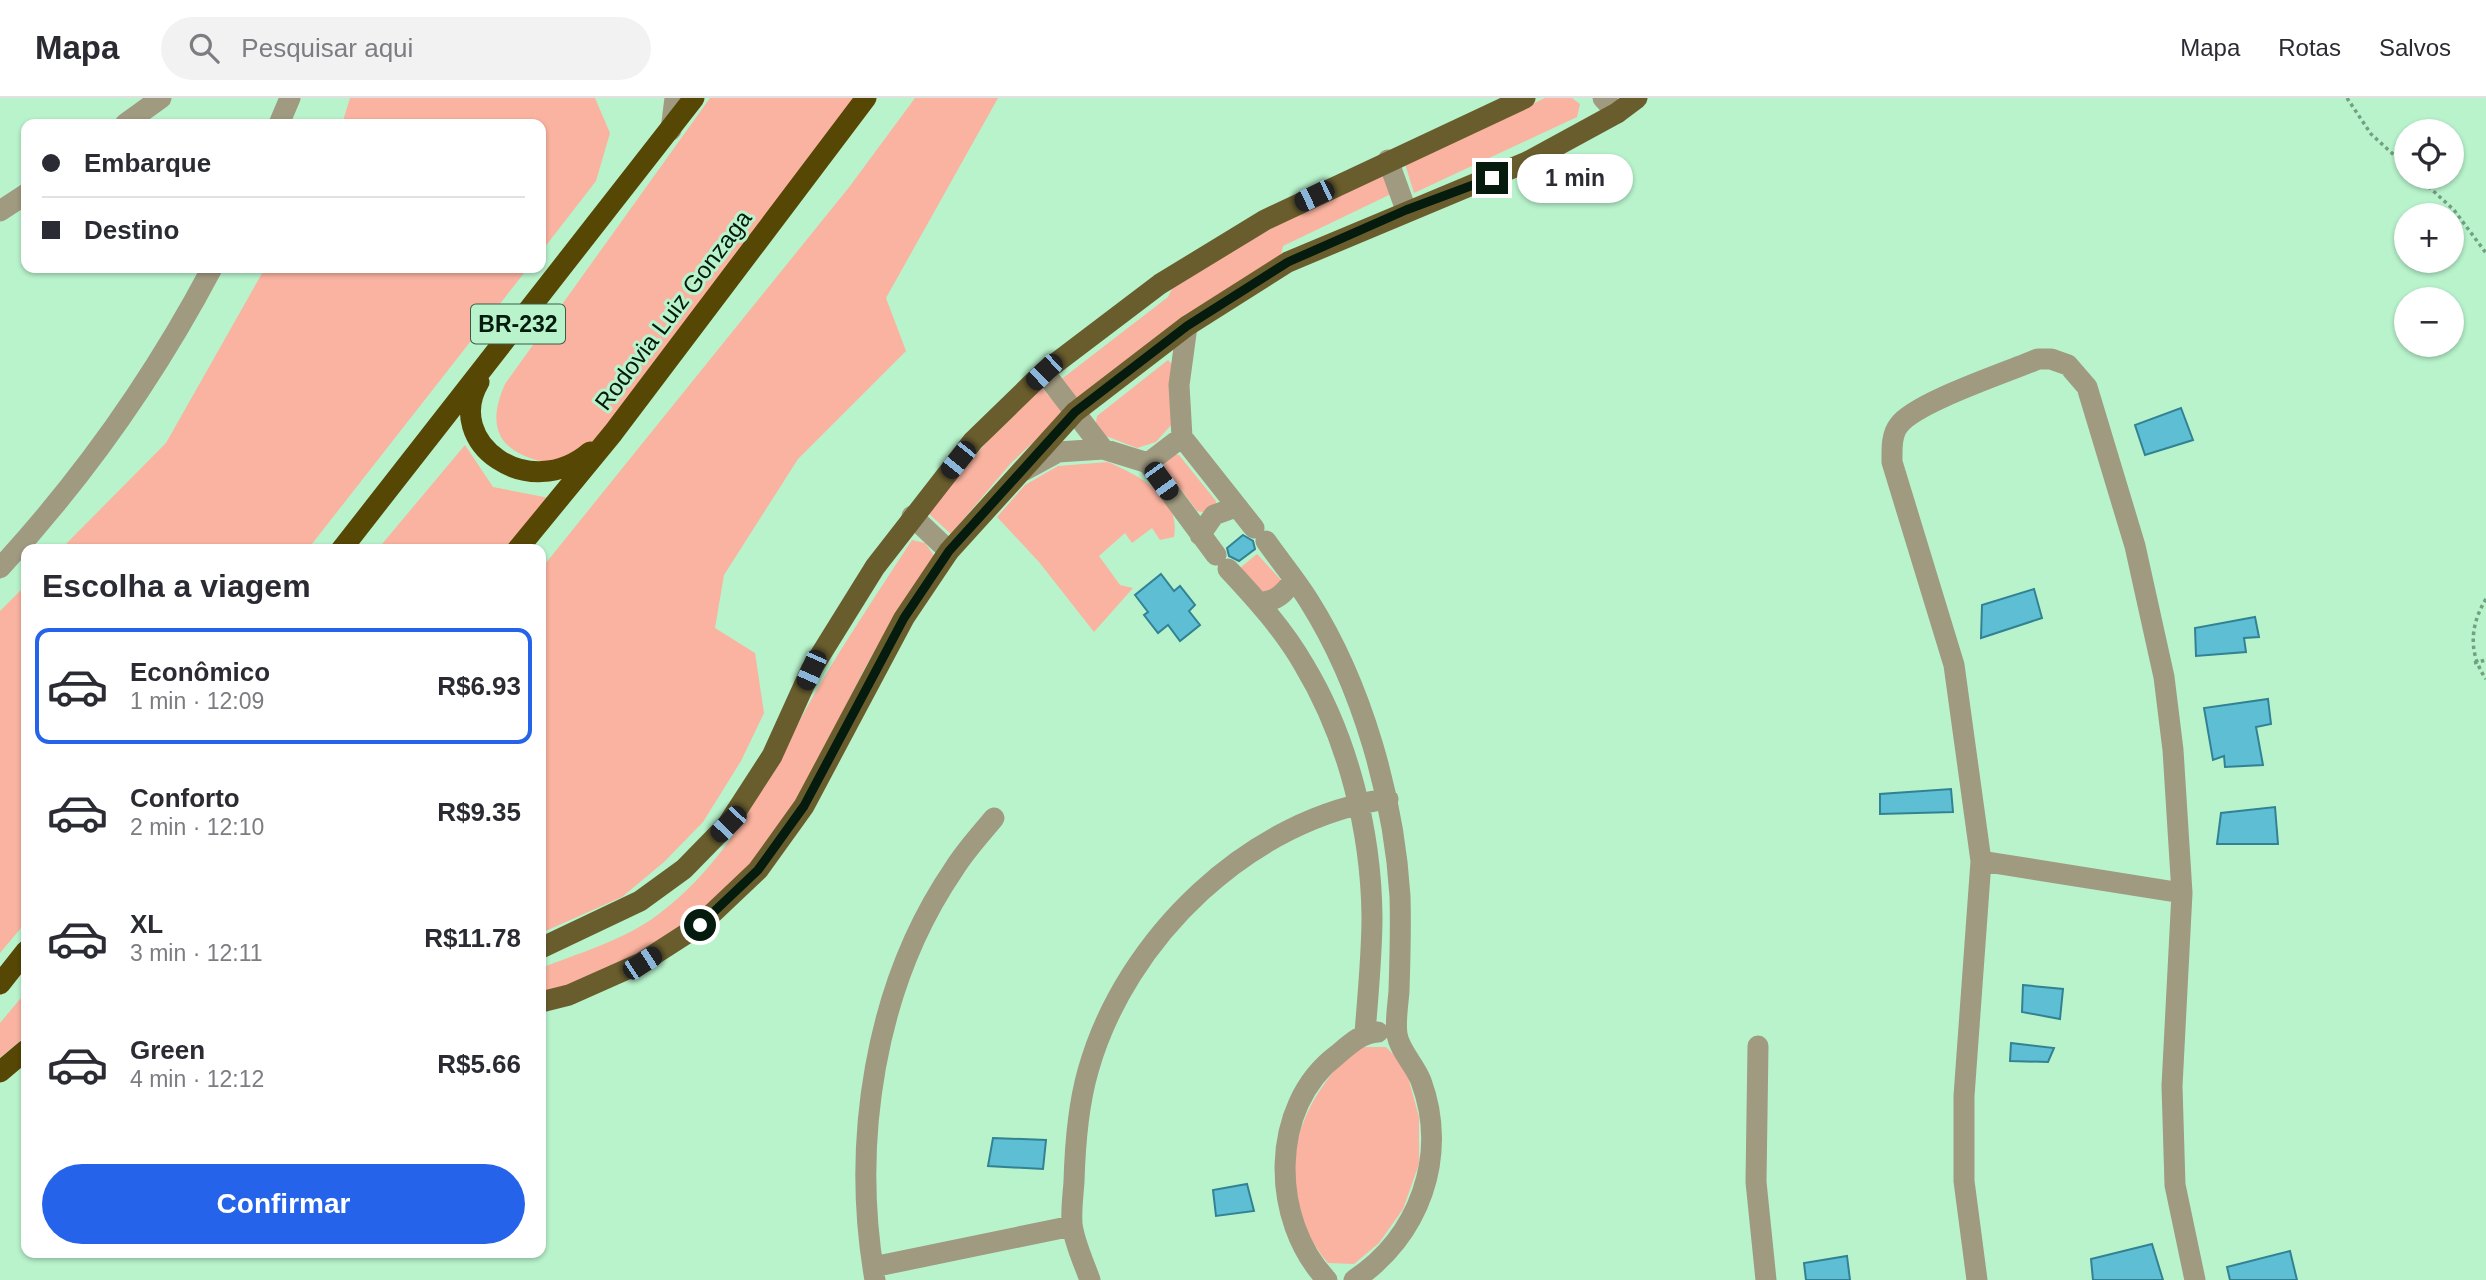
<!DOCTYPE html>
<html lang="pt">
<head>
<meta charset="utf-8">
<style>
  body { margin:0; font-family:Arial,sans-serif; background:#f2f2f3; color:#2b2b33; height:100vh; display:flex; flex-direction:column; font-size:26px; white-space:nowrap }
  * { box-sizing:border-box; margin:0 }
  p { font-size:23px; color:#7c7c81 }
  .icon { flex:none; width:38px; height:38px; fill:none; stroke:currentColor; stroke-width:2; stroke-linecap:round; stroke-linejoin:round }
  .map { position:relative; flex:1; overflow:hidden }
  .drawer { position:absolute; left:21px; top:446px; width:525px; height:714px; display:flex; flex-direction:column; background:#fff; border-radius:14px; box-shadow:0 2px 5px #0004 }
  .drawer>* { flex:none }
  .banner { position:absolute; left:21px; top:21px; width:525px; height:154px; border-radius:14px; box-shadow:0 2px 5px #0004; display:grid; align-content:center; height:154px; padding:0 21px; background:#fff }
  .tools { position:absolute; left:2394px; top:21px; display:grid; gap:14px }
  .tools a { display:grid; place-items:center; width:70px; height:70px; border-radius:50%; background:#fff; box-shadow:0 2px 5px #0004; font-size:35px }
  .end { position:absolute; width:32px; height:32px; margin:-16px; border:9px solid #041b0d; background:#fff; box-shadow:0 0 0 4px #fff }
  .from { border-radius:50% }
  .bubble { position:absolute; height:49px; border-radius:24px; background:#fff; box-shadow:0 2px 5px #0004; font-size:23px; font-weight:700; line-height:49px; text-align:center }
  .car { position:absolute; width:21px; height:42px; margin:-21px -10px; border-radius:9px; box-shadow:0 0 5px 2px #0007; background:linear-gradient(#222 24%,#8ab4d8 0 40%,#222 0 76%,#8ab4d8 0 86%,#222 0) }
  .banner b { display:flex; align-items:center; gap:24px; height:66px; font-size:26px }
  .banner b+b { border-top:2px solid #e1e1e2 }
  .banner i { width:18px; height:18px; background:#2b2b33 }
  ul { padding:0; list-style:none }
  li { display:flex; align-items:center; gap:21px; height:116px; margin:0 14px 10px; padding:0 7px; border:4px solid transparent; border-radius:14px }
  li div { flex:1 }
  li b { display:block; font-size:26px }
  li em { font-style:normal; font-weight:700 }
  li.current { border-color:#2563eb }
  li>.icon { width:63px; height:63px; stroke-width:1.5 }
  h2 { padding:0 21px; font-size:32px; line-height:84px }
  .cta { display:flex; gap:14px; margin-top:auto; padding:14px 21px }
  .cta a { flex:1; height:80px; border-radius:42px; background:#2563eb; color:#fff; font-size:28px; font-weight:700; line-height:80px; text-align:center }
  header { display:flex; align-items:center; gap:42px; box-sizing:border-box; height:98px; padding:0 35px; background:#fff; border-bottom:2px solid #e1e1e2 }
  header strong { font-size:33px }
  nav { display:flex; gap:38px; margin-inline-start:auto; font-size:24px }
  .search { width:490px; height:63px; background:#f2f2f3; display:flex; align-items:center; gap:18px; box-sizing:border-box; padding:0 24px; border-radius:38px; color:#7c7c81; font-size:26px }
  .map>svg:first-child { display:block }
  .green { fill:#fab3a0 }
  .building { fill:#5dbed4; stroke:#328293; stroke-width:2 }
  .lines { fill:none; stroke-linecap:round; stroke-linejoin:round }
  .path { stroke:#73a083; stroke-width:3.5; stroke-dasharray:3.5 3.5; stroke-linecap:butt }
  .minor { stroke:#a09a81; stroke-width:21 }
  .major { stroke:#695d2d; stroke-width:21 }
  .highway { stroke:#564704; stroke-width:21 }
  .route { stroke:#041b0d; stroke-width:9 }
  .labels { text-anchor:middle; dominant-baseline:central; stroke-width:6; stroke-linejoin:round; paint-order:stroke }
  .shield { fill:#b8f3cc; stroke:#3a5c46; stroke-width:2 }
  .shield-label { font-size:23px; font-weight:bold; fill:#041b0d }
  .street-label { font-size:24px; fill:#041b0d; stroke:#b8f3cc }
</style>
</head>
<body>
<header>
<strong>Mapa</strong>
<div class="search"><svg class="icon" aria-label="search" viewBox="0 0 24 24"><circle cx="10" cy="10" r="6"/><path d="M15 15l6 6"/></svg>Pesquisar aqui</div>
<nav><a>Mapa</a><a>Rotas</a><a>Salvos</a></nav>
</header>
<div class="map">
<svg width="2486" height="1182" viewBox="0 0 2486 1182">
  <rect width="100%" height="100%" fill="#b8f3cc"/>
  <path class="green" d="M350,0h245l15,35 -14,48 -55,71v-128h-199z
    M710,0h157l-275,346 -36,21c-49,-9 -74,-29 -51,-81z
    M915,0h83l-112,200 20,53 -108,108 -74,116 -9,53 40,25 9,60 -23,48 -38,61 -39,40 -42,35 -81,36v-364l309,-383z
    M1545,0h27l8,6 -3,13 -163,76 -9,-29z
    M1374,74l10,4 7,18 -108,52 -2,9 -208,147 -14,-21 109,-84 8,-16z
    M265,170h263l-220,281h-247l105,-106z
    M1168,262l8,8 -4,56 -16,18 -19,6 -31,-12 -11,-8 2,-12z
    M1042,290l22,25 -53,50 -60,71 -23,-21 62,-75z
    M465,347l28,42 56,11 -42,51 -130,1z
    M1174,356l5,1 37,46 -1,8 -7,4 -11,-2 -33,-44 2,-9z
    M1108,364c31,14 73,34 66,75l-14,3 -8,-12 -20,15 -7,-10 -26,23 21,29 13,3 -39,44 -55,-70 -42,-45 28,-32 33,-19z
    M912,442l13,3 10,14c-24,37 -50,74 -71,113 -46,88 -84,189 -167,251 -46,34 -104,55 -156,79v-32c36,-14 79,-27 111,-49 80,-56 117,-145 163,-226 30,-52 64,-102 97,-153z
    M1257,456l24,26 -2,6 -17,7 -22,-25z
    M26,487v337l-26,31v-342z
    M26,894v44l-26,22v-35z
    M1358,949h28l19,19 14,51v47l-16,45 -24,34 -25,21 -26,-1c-60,-71 -36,-159 30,-216z"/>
  <path class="building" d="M2181,310l12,32 -48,15 -10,-30z
    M1243,437l10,6 2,8 -16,12 -10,-5 -2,-8z
    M1161,476l13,17 6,-5 15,19 -6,6 11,14 -20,16 -12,-16 -10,8 -14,-18 4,-3 -13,-17z
    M2034,491l8,29 -61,20 1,-33z
    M2255,519l4,20 -15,1 2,14 -50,4 -1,-28z
    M2268,601l3,25 -15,3 7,38 -38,2 -1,-11 -11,4 -9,-52z
    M1951,691l2,23 -73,2v-20z
    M2275,709l3,37h-61l4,-31z
    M2023,887l40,4 -3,30 -38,-7z
    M2011,945l43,5 -6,14 -38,-1z
    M993,1040l53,2 -3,29 -55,-3z
    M1247,1086l7,27 -38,5 -3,-26z
    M2152,1146l11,36h-70l-2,-21z
    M2290,1153l7,29h-67l-3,-13z
    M1847,1158l3,24h-44l-2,-17z"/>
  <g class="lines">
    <path class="path" d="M2347,0l24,36 35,32
      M2418,79l36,33 32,43
      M2486,501c-16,26 -18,54 0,80
      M2474,565l12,-3"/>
    <path class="minor" d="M1603,0l14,15
      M125,26l36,-26
      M279,26l11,-26
      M671,32l4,-32
      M1388,62l18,50
      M0,113l26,-17
      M1044,274l59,77 45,14 34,-26 -3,-52 8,-59
      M1182,339l72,91
      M1148,365l68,92
      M1025,372l33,-18 45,-3
      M912,418l37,35
      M1200,437l14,-20 22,-8
      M1266,443c14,20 30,39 43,60 53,84 85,197 91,295 1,32 0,64 -1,95 -1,14 -4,30 -2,43 2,16 18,31 24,47 28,75 -2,156 -67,199
      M0,470c83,-90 155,-192 212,-300
      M1228,471c28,30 56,61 76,96 44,73 67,166 68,251 0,39 -4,78 -7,117
      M1259,504c17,0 26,-9 35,-23
      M1981,763l201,32
      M1758,948l-2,136 10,98
      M873,1169l199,-41
      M875,1182c-24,-137 -1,-294 79,-411 11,-18 26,-34 40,-51
      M1090,1182c-6,-17 -16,-38 -18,-56 -1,-14 1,-29 2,-42 1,-37 4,-76 14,-111 37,-133 163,-254 300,-272
      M1327,1182c-57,-60 -58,-174 10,-225 13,-11 24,-22 41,-23
      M1977,1182l-13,-99v-85l17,-235 -27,-196 -62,-203c0,-12 -1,-27 7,-37 17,-23 109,-53 139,-66h13l17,6 19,22 48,159 29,131 9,73 9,143 -10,193 3,99 20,95"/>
    <path class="major" d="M541,850l99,-47 44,-32 44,-45 44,-68 39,-86 64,-103 98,-126 71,-69 116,-88 105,-64 260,-122
      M541,904l28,-7 72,-32 59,-38 58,-55 46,-64 100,-188 45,-67 126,-139 112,-86 101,-64 239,-100 90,-49 20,-15"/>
    <path class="highway" d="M479,284c-36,61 50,122 111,70
      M341,452l353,-452
      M517,452l96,-117 253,-335
      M0,886l26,-33
      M0,974l26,-22"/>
  </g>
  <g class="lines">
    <path class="route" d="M700,827l58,-55 46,-64 100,-188 45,-67 126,-139 112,-86 101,-64 118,-52 86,-32"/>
  </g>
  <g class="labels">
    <rect class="shield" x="471" y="206.5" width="94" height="39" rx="5"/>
    <g class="shield-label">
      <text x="518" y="226">BR-232</text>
    </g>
    <g class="street-label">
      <text transform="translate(673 212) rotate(-53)">Rodovia Luiz Gonzaga</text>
    </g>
  </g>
</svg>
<div class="tools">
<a><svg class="icon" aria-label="locate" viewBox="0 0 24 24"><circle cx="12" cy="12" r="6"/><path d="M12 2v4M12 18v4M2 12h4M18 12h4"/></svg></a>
<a>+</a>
<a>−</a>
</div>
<i class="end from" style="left:700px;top:827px"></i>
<i class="end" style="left:1492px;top:80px"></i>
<div class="bubble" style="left:1517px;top:56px;width:116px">1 min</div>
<i class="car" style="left:1314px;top:98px;rotate:244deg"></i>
<i class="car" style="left:1044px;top:274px;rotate:226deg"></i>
<i class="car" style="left:958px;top:362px;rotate:219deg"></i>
<i class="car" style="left:1161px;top:383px;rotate:144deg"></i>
<i class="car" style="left:811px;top:572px;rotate:204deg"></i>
<i class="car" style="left:728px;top:726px;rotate:224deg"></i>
<i class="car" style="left:642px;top:865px;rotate:57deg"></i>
<div class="banner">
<b><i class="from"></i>Embarque</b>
<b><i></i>Destino</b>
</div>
<section class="drawer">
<h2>Escolha a viagem</h2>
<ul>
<li class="current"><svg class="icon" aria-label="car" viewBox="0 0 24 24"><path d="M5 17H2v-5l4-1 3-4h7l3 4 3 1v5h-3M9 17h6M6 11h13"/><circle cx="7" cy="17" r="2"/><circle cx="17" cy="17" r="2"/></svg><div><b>Econômico</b><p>1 min · 12:09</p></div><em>R$6.93</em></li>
<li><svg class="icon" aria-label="car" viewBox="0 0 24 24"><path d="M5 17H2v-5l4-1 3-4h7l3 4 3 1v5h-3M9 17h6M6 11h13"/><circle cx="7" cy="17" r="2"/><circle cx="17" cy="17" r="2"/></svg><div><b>Conforto</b><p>2 min · 12:10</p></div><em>R$9.35</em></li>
<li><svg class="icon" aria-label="car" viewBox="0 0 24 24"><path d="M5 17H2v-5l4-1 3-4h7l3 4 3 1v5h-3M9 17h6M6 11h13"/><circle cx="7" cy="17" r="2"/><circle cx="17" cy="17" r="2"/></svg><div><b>XL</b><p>3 min · 12:11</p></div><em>R$11.78</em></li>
<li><svg class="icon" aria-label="car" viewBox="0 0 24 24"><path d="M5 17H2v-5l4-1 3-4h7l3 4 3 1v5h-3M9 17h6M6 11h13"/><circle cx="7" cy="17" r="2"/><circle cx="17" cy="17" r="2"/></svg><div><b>Green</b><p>4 min · 12:12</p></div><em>R$5.66</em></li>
</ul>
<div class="cta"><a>Confirmar</a></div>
</section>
</div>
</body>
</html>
